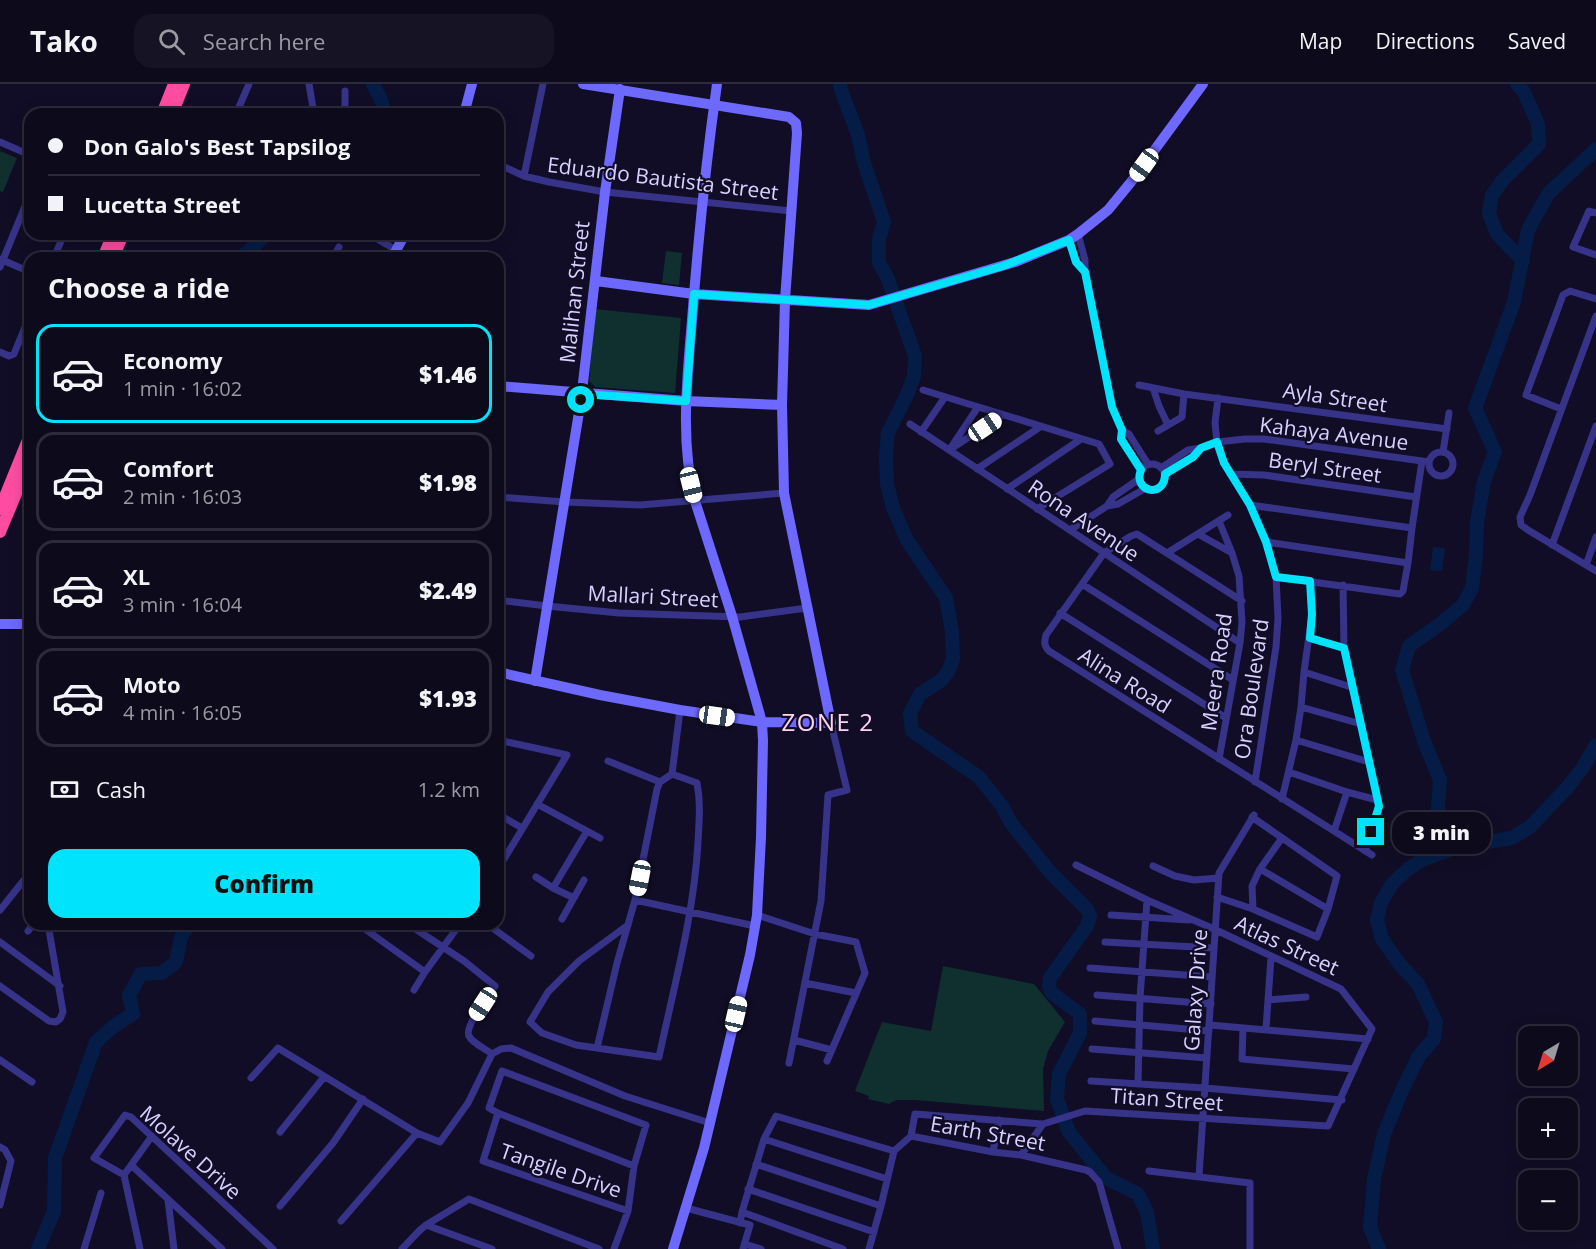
<!DOCTYPE html>
<html lang="en">
<head>
<meta charset="utf-8">
<style>
  body { margin:0; font-family:"Open Sans",sans-serif; background:#161325; color:#f1f3f6; height:100vh; display:flex; flex-direction:column; font-size:22px; white-space:nowrap }
  * { box-sizing:border-box; margin:0 }
  p { font-size:20px; color:#9a9aa3 }
  .icon { flex:none; width:33px; height:33px; fill:none; stroke:currentColor; stroke-width:2; stroke-linecap:round; stroke-linejoin:round }
  .map { position:relative; flex:1; overflow:hidden }
  .sheet { position:absolute; left:24px; top:168px; width:480px; height:678px; display:flex; flex-direction:column; background:#0d0a1c; border-radius:18px; box-shadow:0 3px 15px #0003,0 0 0 2px #2d2b3b }
  .sheet>* { flex:none }
  .guide { position:absolute; left:24px; top:24px; width:480px; height:132px; border-radius:18px; box-shadow:0 3px 15px #0003,0 0 0 2px #2d2b3b; display:grid; align-content:center; height:132px; padding:0 24px; background:#0d0a1c }
  .needle { width:39px; rotate:218deg }
  .fabs { position:absolute; left:1518px; top:942px; display:grid; gap:12px }
  .fabs a { display:grid; place-items:center; width:60px; height:60px; border-radius:12px; background:#0d0a1c; box-shadow:0 3px 15px #0003,0 0 0 2px #2d2b3b; font-size:30px }
  .end { position:absolute; width:27px; height:27px; margin:-14px; border:8px solid #00e3fc; background:#111; box-shadow:0 0 0 3px #111 }
  .from { border-radius:50% }
  .bubble { position:absolute; height:42px; border-radius:18px; background:#0d0a1c; box-shadow:0 3px 15px #0003,0 0 0 2px #2d2b3b; font-size:20px; font-weight:800; line-height:42px; text-align:center }
  .car { position:absolute; width:18px; height:36px; margin:-18px -9px; border-radius:8px; box-shadow:0 0 4px 2px #0007; background:linear-gradient(#fff 24%,#345 0 40%,#fff 0 76%,#345 0 86%,#fff 0) }
  .guide b { display:flex; align-items:center; gap:21px; height:57px; font-size:22px }
  .guide b+b { border-top:2px solid #2d2b3b }
  .guide i { width:15px; height:15px; background:#f1f3f6 }
  ul { padding:0; list-style:none }
  li { display:flex; align-items:center; gap:18px; height:99px; margin:0 12px 9px; padding:0 12px; border:3px solid #2d2b3b; border-radius:18px }
  li div { flex:1 }
  li b { display:block; font-size:22px }
  li em { font-style:normal; font-weight:800 }
  li.current { border-color:#00e3fc }
  li>.icon { width:54px; height:54px; stroke-width:1.5 }
  h2 { padding:0 24px; font-size:27px; line-height:72px }
  .pay { display:flex; align-items:center; gap:15px; height:66px; padding:0 24px; font-size:22px }
  .pay p { margin-inline-start:auto }
  .action { display:flex; gap:12px; margin-top:auto; padding:12px 24px }
  .action a { flex:1; height:69px; border-radius:18px; background:#00e3fc; color:#111; font-size:24px; font-weight:800; line-height:69px; text-align:center }
  header { display:flex; align-items:center; gap:36px; box-sizing:border-box; height:84px; padding:0 30px; background:#0d0a1c; border-bottom:2px solid #2d2b3b }
  header strong { font-size:28px }
  nav { display:flex; gap:33px; margin-inline-start:auto; font-size:21px }
  .search { width:420px; height:54px; background:#161325; display:flex; align-items:center; gap:15px; box-sizing:border-box; padding:0 21px; border-radius:18px; color:#9a9aa3; font-size:22px }
  .map>svg:first-child { display:block }
  .green { fill:#0f302f }
  .water { fill:#051d46 }
  .lines { fill:none; stroke-linecap:round; stroke-linejoin:round }
  .river { stroke:#051d46; stroke-width:14 }
  .street { stroke:#373389; stroke-width:7 }
  .secondary { stroke:#6d68ff; stroke-width:10 }
  .highway { stroke:#ff4ca2; stroke-width:12 }
  .route { stroke:#00e3fc; stroke-width:8 }
  .labels { text-anchor:middle; dominant-baseline:central; stroke-width:4.5; stroke-linejoin:round; paint-order:stroke }
  .street-label { font-size:21px; fill:#d7d1ff; stroke:#110d26 }
  .quarter-label { font-size:24px; letter-spacing:1.5px; fill:#ffd3ef; stroke:#110d26 }
</style>
</head>
<body>
<header>
<strong>Tako</strong>
<div class="search"><svg class="icon" aria-label="search" viewBox="0 0 24 24"><circle cx="10" cy="10" r="6"/><path d="M15 15l6 6"/></svg>Search here</div>
<nav><a>Map</a><a>Directions</a><a>Saved</a></nav>
</header>
<div class="map">
<svg width="1596" height="1165" viewBox="0 0 1596 1165">
  <rect width="100%" height="100%" fill="#110d26"/>
  <path class="green" d="M190,21l26,9h-30z
    M0,67l17,7 -14,34 -3,-1z
    M666,167l16,2 -3,32 -17,-2z
    M595,225l86,9 -6,75 -80,-6 -6,-6z
    M943,882l91,18 31,38 -17,29 -5,18 1,42 -129,-11h-19l-7,4 -21,-5 1,-3 -14,-5 27,-69 49,9z"/>
  <path class="water" d="M1433,463l12,1 -3,23 -12,-1z"/>
  <g class="lines">
    <path class="river" d="M373,0l9,18 2,12
      M840,0l1,6 17,45 6,28 20,59 -5,17v24l9,16 4,12
      M1517,0l7,8 14,32 1,20 -36,36 -11,15 -3,18 8,21 26,27
      M241,174l26,-24
      M897,221l18,51 -1,20 -8,21 -18,36 -2,24 1,27 6,24 14,32 39,58 6,33 1,28 -4,11 -7,10 -22,14 -10,19 2,18 67,46 23,29 9,17 39,49 37,37 3,7 -3,10 -37,52 -1,9 3,6 28,21v19l-21,41 -2,25 12,33 37,46 32,16 9,18 6,37
      M1422,776l9,-21 7,-31 2,-28 -16,-39 -22,-71 7,-24 30,-21 24,-20 9,-17 4,-34 1,-32 7,-41 11,-29 -20,-44 39,-106 14,-72 21,-37 47,-44
      M38,1165l16,-38 1,-53 41,-116 18,-16 19,-12 -4,-19 12,-21 21,-1 14,-11 5,-25 9,-13
      M1379,1165l-9,-22 4,-48 10,-45 19,-46 16,-32 15,-17 2,-17 -18,-38 -20,-22 -16,-23 -5,-19 4,-17 11,-19 16,-15 14,-9 40,-14 50,-8 18,-11 37,-39 15,-19 14,-24"/>
    <path class="street" d="M309,0l5,30
      M236,30l13,-30
      M345,30v-23
      M0,58l30,13
      M498,80l26,12 25,6 56,10 186,19
      M524,92l19,-92
      M1596,129l-7,-2 -16,36 23,8
      M369,150l27,16
      M1078,150l7,26v12l27,135 10,23 -1,9 20,30
      M1069,156l7,22 9,10
      M54,174l10,-24
      M333,174l6,-11
      M0,175l30,13
      M0,183l30,-73
      M1596,232l-66,179 -10,22 1,8 7,5 68,41
      M0,268l9,4 5,-2 16,-39
      M1139,301l45,9 263,35
      M1153,304l6,18 9,19
      M923,306l176,54 11,20 -73,45
      M1218,314l-3,25 2,19 7,21 26,42 17,37 9,35 2,41 -2,29 -21,135
      M1561,325l-35,-14 37,-100 7,-4 26,8
      M910,340l330,219
      M1122,346l7,4 19,30
      M1158,347l24,-14 2,-23
      M921,348l24,-35
      M952,362l26,-39
      M949,366l54,-35
      M1443,368l6,-39
      M1429 380a12 12 0 1 1 24 0a12 12 0 1 1-24 0Z
      M1139 393a13 13 0 1 1 26 0a13 13 0 1 1-26 0Z
      M1161,384l27,-18 13,-2 16,-6 28,-3h19l165,23
      M977,385l63,-42
      M1165,390l28,-17 8,-9
      M1230,390l34,1 152,22
      M1007,405l74,-50
      M498,413l67,5 75,3 144,-12
      M1250,421l162,23
      M1107,422l6,-9 26,-18
      M1070,446l37,-24 11,-2 28,-16
      M1198,450l34,19
      M1267,458l141,21
      M1552,461l44,-119
      M1167,469l61,-38
      M1586,481l10,-28
      M1276,493l124,17 3,-3 5,-28 4,-35 10,-67
      M1082,500l151,96
      M1343,501l1,63 35,158 -1,7 -13,38
      M498,516l49,6 72,7 121,4 67,-9
      M1242,517l-105,-67 -6,2 -27,17 -58,82c-2,7 -2,11 3,16l323,204
      M1060,529l166,105
      M1309,554l35,10
      M1304,588l50,16
      M1301,623l60,17
      M498,656l69,15 -69,114
      M1296,656l73,22
      M1219,675l21,-116 2,-21 -3,-46 -7,-23 -13,-32
      M608,677l52,21
      M1289,688l58,20 30,8
      M672,690l-12,8 -3,7 -22,111 -18,63 -20,85 62,9c15,-71 35,-142 39,-215 1,-21 3,-38 -1,-59l-25,-9 8,-64
      M1282,715l14,-59 5,-33 3,-35 8,-58 -2,-33
      M537,720l63,34
      M498,730l24,14
      M1334,747l13,-39
      M1153,782l22,10 19,4 24,-2
      M1260,785l68,40
      M536,793l17,11 21,10
      M553,804l34,-57
      M1217,813l36,12 64,28 11,-28 9,-33 -85,-59
      M635,816l120,26
      M1253,825l-1,-23 8,-17 22,-31
      M0,826l24,-30
      M757,831l58,19 41,8 9,31 -38,88
      M1111,831l78,5
      M562,835l22,-39
      M358,840l67,48
      M408,840l56,37 31,25c-6,9 -31,41 -26,50 3,7 17,13 23,18
      M487,840l44,32
      M315,842l2,-2
      M28,847l6,-7
      M0,858l60,44
      M1105,858l108,6
      M1090,884l122,9
      M805,899l51,10
      M0,902l49,35 7,1 4,-3 3,-7 -15,-88
      M414,906l11,-18 35,-48
      M1097,911l114,9
      M1268,916l38,-3
      M1095,937l114,10
      M1210,941l158,14
      M1243,944l-1,31 112,10
      M1266,945l5,-72
      M794,956l38,10
      M597,964l-21,-3 -34,-12 -12,-11 18,-30 31,-31 49,-36
      M1092,965l115,9
      M0,976l32,22
      M789,979l32,-162 7,-106 19,-5 -16,-67
      M251,994l27,-30 139,85 23,9 28,-39 24,-49 9,-5 10,-1 114,48 85,27
      M1091,997l114,7 137,12
      M1138,1000l2,-86 7,-98
      M498,1029l-15,48 145,50
      M280,1048l44,-55
      M911,1052l4,-22 128,10
      M764,1055l123,40
      M0,1063l5,3 6,11 -11,44
      M894,1067l17,-15 82,16 28,3 65,15 4,2 9,10 19,67
      M993,1068l6,-32
      M1021,1071l22,-31 42,-13 243,15 44,-97 -31,-40 -127,-60 -67,-29 -71,-35
      M756,1080l125,42
      M131,1081l91,84
      M1149,1087l101,12v66
      M124,1091l-30,-17 31,-43 6,2 142,132
      M1199,1092l20,-303 35,-58
      M748,1105l126,43
      M168,1116l6,49
      M280,1122l53,-63 30,-44
      M686,1124l64,17 -7,24
      M742,1128l101,37
      M341,1137l76,-88
      M740,1139l2,-11 22,-73 12,-23 118,35
      M426,1141l66,24
      M745,1160l16,5
      M84,1165l17,-56
      M140,1165l-16,-74 28,-39
      M402,1165l17,-18 7,-6 43,-26 130,50
      M614,1165l14,-38 6,-45 12,-41 -144,-54 -13,37 9,5 136,53
      M869,1165l12,-43 13,-55"/>
    <path class="secondary" d="M464,30l8,-30
      M392,174l13,-24
      M596,197l98,13 175,11 146,-43 54,-22 9,-6 30,-24 23,-28 72,-98
      M498,302l188,15 96,4
      M0,540h30
      M498,588l102,23 80,15 82,12 69,1 -47,-230 -2,-88 3,-105 12,-167 -1,-10 -7,-6 -206,-33
      M535,597l46,-281 24,-208 15,-103
      M673,1165l31,-101 46,-193 7,-40 4,-78 2,-96 -1,-19 -30,-106 -37,-115c-15,-59 -8,-121 -3,-181 6,-79 14,-158 25,-236"/>
    <path class="highway" d="M162,30l12,-30
      M172,30l12,-30
      M103,174l10,-24
      M113,174l10,-24
      M0,425l30,-74
      M0,448l30,-72"/>
  </g>
  <g class="lines">
    <path class="route" d="M581,316l1,-6 104,7 8,-107 175,11 134,-39 66,-26 7,22 9,10 27,135 10,23 -1,9 20,31c-9,22 24,29 24,4l28,-17 8,-9 16,-6 7,21 26,42 16,37 10,35 34,4 2,33 -2,24 34,10 35,158 -8,26"/>
  </g>
  <g class="labels">
    <g class="street-label">
      <text transform="translate(663 94) rotate(7)">Eduardo Bautista Street</text>
      <text transform="translate(574 208) rotate(-84)">Malihan Street</text>
      <text transform="translate(1335 313) rotate(8)">Ayla Street</text>
      <text transform="translate(1334 349) rotate(7)">Kahaya Avenue</text>
      <text transform="translate(1325 383) rotate(8)">Beryl Street</text>
      <text transform="translate(1084 436) rotate(34)">Rona Avenue</text>
      <text transform="translate(653 512) rotate(3)">Mallari Street</text>
      <text transform="translate(1216 588) rotate(-82)">Meera Road</text>
      <text transform="translate(1125 596) rotate(32)">Alina Road</text>
      <text transform="translate(1251 605) rotate(-82)">Ora Boulevard</text>
      <text transform="translate(1287 861) rotate(25)">Atlas Street</text>
      <text transform="translate(1195 906) rotate(-86)">Galaxy Drive</text>
      <text transform="translate(1167 1015) rotate(4)">Titan Street</text>
      <text transform="translate(988 1049) rotate(10)">Earth Street</text>
      <text transform="translate(191 1068) rotate(42)">Molave Drive</text>
      <text transform="translate(561 1086) rotate(19)">Tangile Drive</text>
    </g>
    <g class="quarter-label">
      <text x="828" y="637">ZONE 2</text>
    </g>
  </g>
</svg>
<div class="fabs">
<a><svg class="needle" viewBox="-14 -14 28 28"><path d="M0-13l5 13h-10z" fill="#e53935"/><path d="M0 13l5-13h-10z" fill="#9a9aa3"/></svg></a>
<a>+</a>
<a>−</a>
</div>
<i class="end from" style="left:581px;top:316px"></i>
<i class="end" style="left:1371px;top:748px"></i>
<div class="bubble" style="left:1392px;top:728px;width:99px">3 min</div>
<i class="car" style="left:1144px;top:81px;rotate:216deg"></i>
<i class="car" style="left:985px;top:343px;rotate:56deg"></i>
<i class="car" style="left:691px;top:401px;rotate:166deg"></i>
<i class="car" style="left:717px;top:632px;rotate:98deg"></i>
<i class="car" style="left:640px;top:794px;rotate:191deg"></i>
<i class="car" style="left:483px;top:920px;rotate:213deg"></i>
<i class="car" style="left:736px;top:930px;rotate:13deg"></i>
<div class="guide">
<b><i class="from"></i>Don Galo's Best Tapsilog</b>
<b><i></i>Lucetta Street</b>
</div>
<section class="sheet">
<h2>Choose a ride</h2>
<ul>
<li class="current"><svg class="icon" aria-label="car" viewBox="0 0 24 24"><path d="M5 17H2v-5l4-1 3-4h7l3 4 3 1v5h-3M9 17h6M6 11h13"/><circle cx="7" cy="17" r="2"/><circle cx="17" cy="17" r="2"/></svg><div><b>Economy</b><p>1 min · 16:02</p></div><em>$1.46</em></li>
<li><svg class="icon" aria-label="car" viewBox="0 0 24 24"><path d="M5 17H2v-5l4-1 3-4h7l3 4 3 1v5h-3M9 17h6M6 11h13"/><circle cx="7" cy="17" r="2"/><circle cx="17" cy="17" r="2"/></svg><div><b>Comfort</b><p>2 min · 16:03</p></div><em>$1.98</em></li>
<li><svg class="icon" aria-label="car" viewBox="0 0 24 24"><path d="M5 17H2v-5l4-1 3-4h7l3 4 3 1v5h-3M9 17h6M6 11h13"/><circle cx="7" cy="17" r="2"/><circle cx="17" cy="17" r="2"/></svg><div><b>XL</b><p>3 min · 16:04</p></div><em>$2.49</em></li>
<li><svg class="icon" aria-label="car" viewBox="0 0 24 24"><path d="M5 17H2v-5l4-1 3-4h7l3 4 3 1v5h-3M9 17h6M6 11h13"/><circle cx="7" cy="17" r="2"/><circle cx="17" cy="17" r="2"/></svg><div><b>Moto</b><p>4 min · 16:05</p></div><em>$1.93</em></li>
</ul>
<div class="pay"><svg class="icon" aria-label="cash" viewBox="0 0 24 24"><path d="M3 7h18v10H3z"/><circle cx="12" cy="12" r="2"/></svg>Cash<p>1.2 km</p></div>
<div class="action"><a>Confirm</a></div>
</section>
</div>
</body>
</html>
